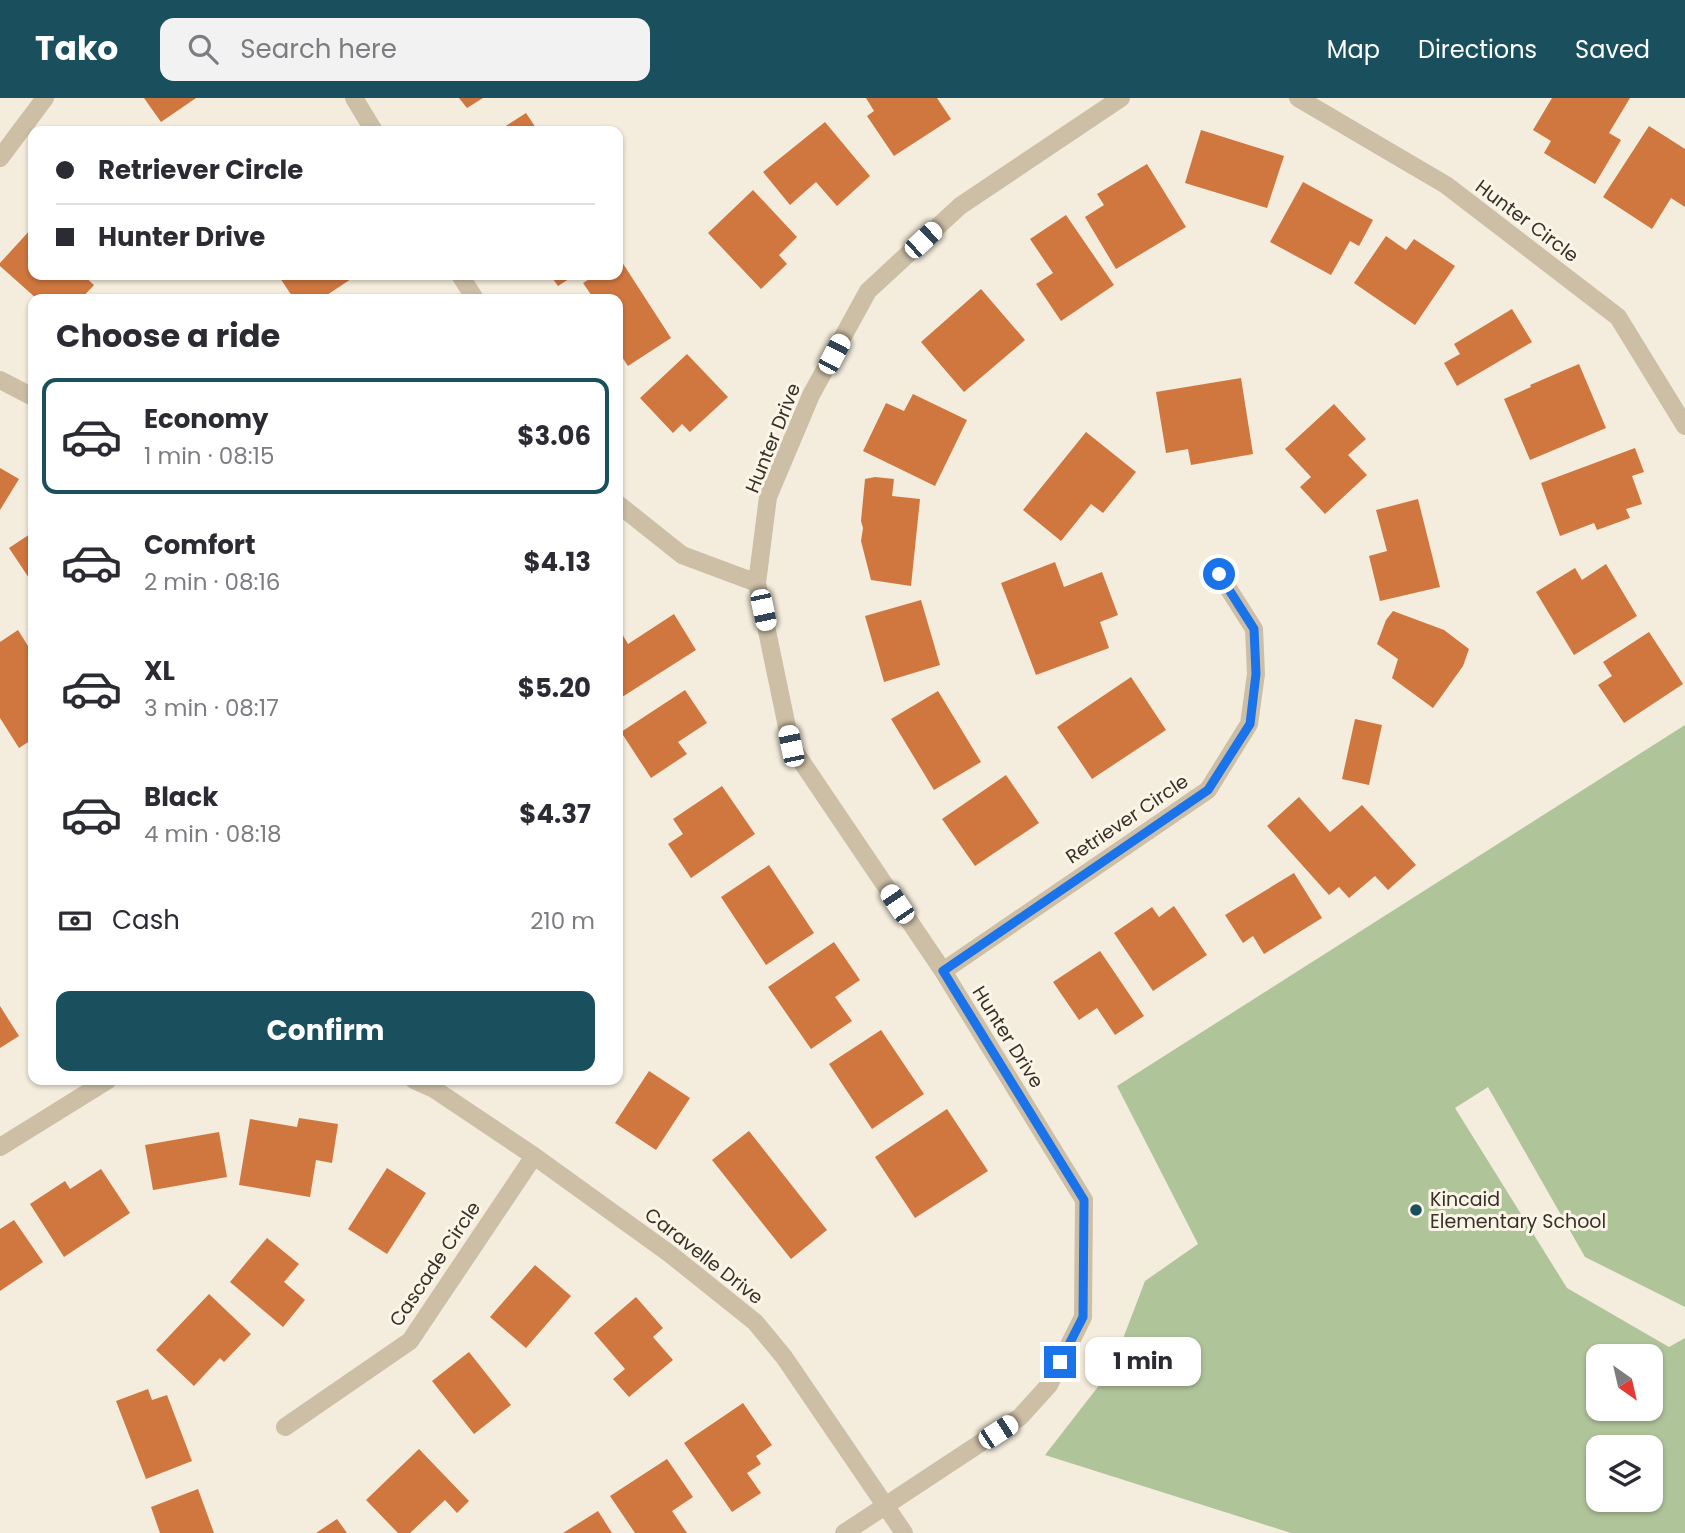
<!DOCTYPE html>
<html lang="en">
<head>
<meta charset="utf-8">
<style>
  body { margin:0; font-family:Poppins,sans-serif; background:#f2f2f3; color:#2b2b33; height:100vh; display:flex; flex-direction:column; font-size:26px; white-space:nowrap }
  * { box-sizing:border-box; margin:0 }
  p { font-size:23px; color:#7c7c81 }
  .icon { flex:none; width:38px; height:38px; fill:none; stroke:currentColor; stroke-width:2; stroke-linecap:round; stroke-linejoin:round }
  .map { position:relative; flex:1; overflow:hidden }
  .drawer { position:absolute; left:28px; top:196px; width:595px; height:791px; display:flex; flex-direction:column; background:#fff; border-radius:14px; box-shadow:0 2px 5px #0004 }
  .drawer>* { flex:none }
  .hud { position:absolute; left:28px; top:28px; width:595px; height:154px; border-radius:14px; box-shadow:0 2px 5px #0004; display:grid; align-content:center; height:154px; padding:0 28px; background:#fff }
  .needle { width:46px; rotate:146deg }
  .controls { position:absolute; left:1586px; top:1246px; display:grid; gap:14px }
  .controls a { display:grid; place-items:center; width:77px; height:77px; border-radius:14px; background:#fff; box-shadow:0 2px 5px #0004; font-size:35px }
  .end { position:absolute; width:32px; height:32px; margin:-16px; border:9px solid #1a73e8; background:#fff; box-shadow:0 0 0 4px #fff }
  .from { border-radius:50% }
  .bubble { position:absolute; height:49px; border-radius:14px; background:#fff; box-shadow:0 2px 5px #0004; font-size:23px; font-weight:700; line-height:49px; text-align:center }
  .car { position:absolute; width:21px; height:42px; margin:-21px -10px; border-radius:9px; box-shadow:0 0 5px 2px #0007; background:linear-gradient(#fff 24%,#345 0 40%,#fff 0 76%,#345 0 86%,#fff 0) }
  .hud b { display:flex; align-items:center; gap:24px; height:66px; font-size:26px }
  .hud b+b { border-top:2px solid #e1e1e2 }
  .hud i { width:18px; height:18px; background:#2b2b33 }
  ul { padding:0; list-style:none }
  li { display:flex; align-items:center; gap:21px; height:116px; margin:0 14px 10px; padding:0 14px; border:4px solid transparent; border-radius:14px }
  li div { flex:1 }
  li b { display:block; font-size:26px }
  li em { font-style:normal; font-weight:700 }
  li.on { border-color:#1a4f5e }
  li>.icon { width:63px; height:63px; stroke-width:1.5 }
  h2 { padding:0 28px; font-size:32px; line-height:84px }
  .pay { display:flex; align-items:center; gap:18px; height:77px; padding:0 28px; font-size:26px }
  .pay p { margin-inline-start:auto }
  .button { display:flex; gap:14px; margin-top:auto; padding:14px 28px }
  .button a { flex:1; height:80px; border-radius:14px; background:#1a4f5e; color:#fff; font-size:28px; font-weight:700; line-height:80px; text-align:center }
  header { display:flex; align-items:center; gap:42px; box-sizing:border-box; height:98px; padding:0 35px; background:#1a4f5e; color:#fff }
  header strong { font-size:33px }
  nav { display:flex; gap:38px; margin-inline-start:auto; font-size:24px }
  .search { width:490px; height:63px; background:#f2f2f3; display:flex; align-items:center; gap:18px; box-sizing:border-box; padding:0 24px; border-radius:14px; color:#7c7c81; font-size:26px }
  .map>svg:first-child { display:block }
  .green { fill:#b0c49a; fill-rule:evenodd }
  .building { fill:#cf773f }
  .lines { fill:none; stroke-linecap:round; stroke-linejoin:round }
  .minor { stroke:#cdbea6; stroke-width:18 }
  .route { stroke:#1a73e8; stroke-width:9 }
  .poi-dot { fill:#1a4f5e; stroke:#fbf5e8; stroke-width:2.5 }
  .labels { text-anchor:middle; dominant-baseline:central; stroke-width:6; stroke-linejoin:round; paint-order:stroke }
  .street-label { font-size:19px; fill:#393028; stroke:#fbf5e8 }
  .poi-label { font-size:19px; fill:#393028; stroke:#fbf5e8; text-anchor:start }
</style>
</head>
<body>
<header>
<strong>Tako</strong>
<div class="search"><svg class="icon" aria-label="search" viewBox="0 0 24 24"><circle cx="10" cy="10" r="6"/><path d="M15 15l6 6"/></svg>Search here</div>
<nav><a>Map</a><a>Directions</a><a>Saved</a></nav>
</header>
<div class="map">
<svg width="1685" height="1435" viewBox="0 0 1685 1435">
  <rect width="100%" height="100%" fill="#f4ecdc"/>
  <path class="green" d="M1685,627v582l-100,-50 -97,-170 -33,21 112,180 102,59 16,-9v195h-394l-246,-78 66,-85 34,-89 53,-37 -81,-158zM1598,1258h52v53h-52zM1598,1349h52v53h-52z"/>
  <path class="building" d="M144,0h52l-35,24z
    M459,0h24l-16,10z
    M866,0h71l14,21 -57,37 -27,-40 7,-5z
    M1552,0h78l-21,35 12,7 -26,44 -51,-31 7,-12 -18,-11z
    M526,15l12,18h-40z
    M825,24l45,54 -33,30 -21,-24 -26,23 -27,-33z
    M1649,28l36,23v58l-14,-9 -19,31 -49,-32z
    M1201,32l83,26 -17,52 -82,-25z
    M1147,66l39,63 -70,42 -31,-52 19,-12 -7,-11z
    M1303,84l70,38 -14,26 -9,-5 -19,34 -61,-33z
    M753,92l44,47 -18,18 8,9 -26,25 -53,-56z
    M1066,117l48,70 -53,36 -25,-37 17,-11 -23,-34z
    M32,130l1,2v45h50l11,10 -13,14h-44l-37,-33v-3z
    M1386,138l20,14 8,-11 41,27 -40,59 -61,-42z
    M620,161l51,79 -43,28 -10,-15v-52h-24l-11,-16 13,-8h22v-14z
    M278,177h79l-36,24h-27z
    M550,177h25l-17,11z
    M981,191l44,51 -61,52 -43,-50z
    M1512,211l20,33 -75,44 -13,-23 16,-9 -6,-10z
    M687,256l41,43 -38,35 -8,-8 -9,9 -33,-35z
    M1579,266l27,64 -76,32 -26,-61 27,-12 -1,-2z
    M1241,280l12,76 -62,11 -3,-16 -22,4 -10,-61z
    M913,296l54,26 -32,66 -72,-35 23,-48 18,8z
    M1334,306l32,35 -18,16 19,20 -42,39 -25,-27 11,-10 -26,-28z
    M1086,334l50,40 -33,41 -12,-9 -30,37 -38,-31z
    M1635,350l9,24 -12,4 10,28 -16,5 4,9 -33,12 -3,-7 -34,13 -19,-53z
    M0,370l19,11 -19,31z
    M875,379l19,2 -2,17 28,3 -9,87 -40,-6 -10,-39 2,-13 -2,-7 4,-42z
    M1418,401l22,88 -60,14 -11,-45 18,-5 -11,-41z
    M33,434v52l-24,-36z
    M1055,464l9,25 38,-15 16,43 -18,7 9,26 -73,27 -35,-92z
    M1606,466l31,52 -63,39 -38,-63 39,-24 7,12z
    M921,502l19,65 -56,17 -19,-66z
    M1393,513l51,19 25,19 -6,17 -30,42 -41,-30 6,-19 -21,-15 9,-24z
    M674,516l22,36 -74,47 -4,-7v-63l10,17z
    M18,532l15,24v85l-14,9 -19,-30v-76z
    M1649,534l34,52 -59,39 -26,-38 14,-9 -9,-14z
    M1131,579l35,53 -74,49 -35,-52z
    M685,592l22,33 -29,19 9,12 -36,24 -30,-46z
    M938,593l43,71 -47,28 -43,-71z
    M1355,621l27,6 -13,60 -27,-6z
    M1006,677l33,48 -64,43 -33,-47z
    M722,688l33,48 -64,44 -23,-34 15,-10 -10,-15z
    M1299,699l31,35 32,-27 54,60 -28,25 -13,-14 -26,22 -10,-11 -10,8 -62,-69z
    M769,767l45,68 -48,32 -45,-68z
    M1294,775l28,45 -58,36 -11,-18 -10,7 -18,-28z
    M1174,808l33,49 -54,36 -39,-58 38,-26 7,10z
    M834,844l26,38 -25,17 17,24 -41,28 -43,-62z
    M1100,853l44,65 -29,19 -18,-27 -18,12 -26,-38z
    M0,908l19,30 -19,12z
    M881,932l43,64 -52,35 -43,-65z
    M649,973l41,27 -34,52 -41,-27z
    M947,1011l41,62 -73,47 -40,-61z
    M299,1020l39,6 -6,39 -16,-3 -6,37 -71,-12 11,-66 47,8z
    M749,1033l78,99 -36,29 -79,-99z
    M219,1034l8,45 -74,13 -8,-45z
    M387,1070l39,25 -39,61 -39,-25z
    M101,1071l29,44 -66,44 -34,-53 35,-23 5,8z
    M14,1122l29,42 -43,29v-62z
    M267,1140l32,26 -15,18 21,18 -22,27 -53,-45z
    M535,1167l36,31 -45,52 -36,-31z
    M209,1196l42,40 -27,28 -4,-4 -26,28 -38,-36z
    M636,1199l27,31 -10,9 20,23 -44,37 -16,-18 12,-10 -31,-36z
    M469,1254l42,53 -37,29 -42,-53z
    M148,1291l4,11 15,-5 25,66 -46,18 -30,-78z
    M743,1305l29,42 -16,11 5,8 -14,9 14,20 -29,19 -48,-69z
    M419,1351l50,52 -12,12 -12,-13 -35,33h-12l-32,-33z
    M667,1361l26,38 -21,14 15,22h-52l-25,-37z
    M198,1391l16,44h-54l-9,-26z
    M598,1413l14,22h-49z
    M337,1421l10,14h-31z"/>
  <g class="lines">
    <path class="minor" d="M354,0l20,33
      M1298,0l148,87 172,132 67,109
      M0,60l45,-60
      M460,177l15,24
      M0,282l33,17
      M618,406l64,51 75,28
      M943,873l265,-181 41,-66 7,-50 -2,-45 -35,-55
      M414,982l20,9 100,67 136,98 85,68 29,35 120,176
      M0,1049l108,-67
      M285,1329l125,-86 124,-185
      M844,1435l176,-116 29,-32 34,-68 1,-117 -141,-229 -152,-225 -34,-163 11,-86 43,-102 57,-104 92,-85 161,-108"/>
  </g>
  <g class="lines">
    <path class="route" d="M1060,1264l23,-45 1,-117 -141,-229 265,-181 42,-66 6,-50 -2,-45 -35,-55"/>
  </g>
  <circle class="poi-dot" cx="1416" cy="1112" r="7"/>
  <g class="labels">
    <g class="street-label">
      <text transform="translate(1527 123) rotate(37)">Hunter Circle</text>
      <text transform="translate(773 340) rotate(-68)">Hunter Drive</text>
      <text transform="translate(1127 721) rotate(-34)">Retriever Circle</text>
      <text transform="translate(1008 939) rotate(58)">Hunter Drive</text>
      <text transform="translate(704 1158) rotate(38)">Caravelle Drive</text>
      <text transform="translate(435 1166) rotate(-56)">Cascade Circle</text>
    </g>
    <g class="poi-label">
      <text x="1430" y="1101">Kincaid<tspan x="1430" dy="22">Elementary School</tspan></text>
    </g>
  </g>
</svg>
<div class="controls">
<a><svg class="needle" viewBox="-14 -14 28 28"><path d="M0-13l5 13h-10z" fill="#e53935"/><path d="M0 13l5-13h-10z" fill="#7c7c81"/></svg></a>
<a><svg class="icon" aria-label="layers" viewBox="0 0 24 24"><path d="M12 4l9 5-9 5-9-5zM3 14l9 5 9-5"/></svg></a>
</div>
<i class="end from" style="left:1219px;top:476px"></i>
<i class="end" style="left:1060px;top:1264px"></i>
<div class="bubble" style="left:1085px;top:1239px;width:116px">1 min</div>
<i class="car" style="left:923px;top:142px;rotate:47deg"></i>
<i class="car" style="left:834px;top:256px;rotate:28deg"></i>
<i class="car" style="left:763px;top:512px;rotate:168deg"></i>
<i class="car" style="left:791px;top:648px;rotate:348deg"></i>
<i class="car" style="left:897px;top:806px;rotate:326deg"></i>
<i class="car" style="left:998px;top:1334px;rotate:57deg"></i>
<div class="hud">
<b><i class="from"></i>Retriever Circle</b>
<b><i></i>Hunter Drive</b>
</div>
<section class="drawer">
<h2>Choose a ride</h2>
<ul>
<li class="on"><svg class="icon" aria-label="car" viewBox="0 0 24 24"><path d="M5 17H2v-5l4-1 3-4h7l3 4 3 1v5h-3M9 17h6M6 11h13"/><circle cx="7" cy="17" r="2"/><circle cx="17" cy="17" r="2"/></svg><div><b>Economy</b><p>1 min · 08:15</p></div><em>$3.06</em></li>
<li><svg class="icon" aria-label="car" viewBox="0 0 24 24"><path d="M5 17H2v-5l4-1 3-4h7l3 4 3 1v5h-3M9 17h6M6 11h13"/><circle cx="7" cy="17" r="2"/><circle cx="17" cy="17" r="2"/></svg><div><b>Comfort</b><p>2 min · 08:16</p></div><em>$4.13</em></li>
<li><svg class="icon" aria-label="car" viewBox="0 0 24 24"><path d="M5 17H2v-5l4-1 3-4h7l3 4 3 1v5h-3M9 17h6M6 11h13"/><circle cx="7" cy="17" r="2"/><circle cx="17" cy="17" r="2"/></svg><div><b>XL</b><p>3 min · 08:17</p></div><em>$5.20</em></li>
<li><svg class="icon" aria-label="car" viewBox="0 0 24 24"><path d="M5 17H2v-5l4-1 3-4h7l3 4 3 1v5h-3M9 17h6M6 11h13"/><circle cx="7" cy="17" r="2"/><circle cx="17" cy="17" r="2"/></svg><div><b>Black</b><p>4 min · 08:18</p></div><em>$4.37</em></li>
</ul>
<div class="pay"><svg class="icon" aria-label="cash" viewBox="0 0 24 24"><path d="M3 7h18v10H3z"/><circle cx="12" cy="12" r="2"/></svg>Cash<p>210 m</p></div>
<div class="button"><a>Confirm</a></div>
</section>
</div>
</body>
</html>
